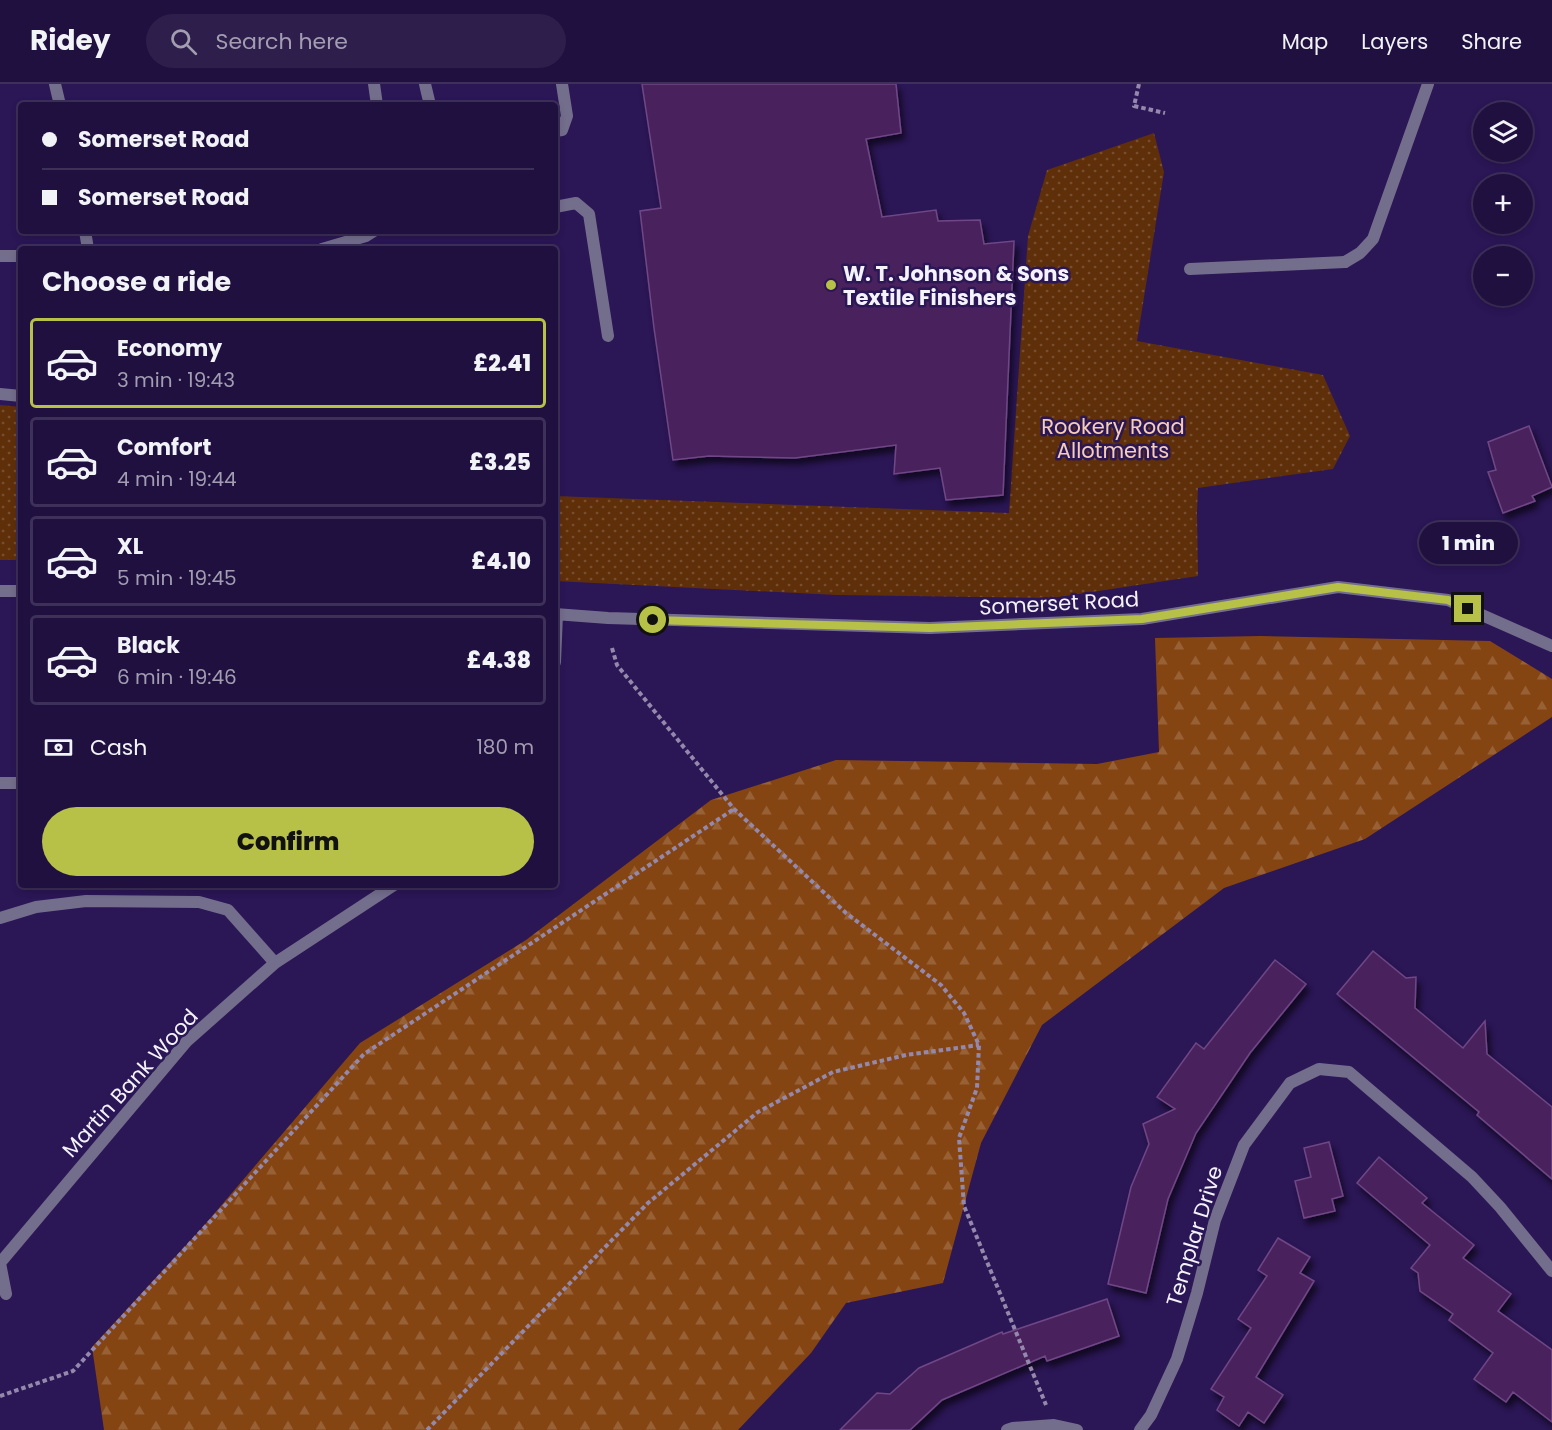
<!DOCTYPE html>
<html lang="en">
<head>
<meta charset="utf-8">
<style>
  body { margin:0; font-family:Poppins,sans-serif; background:#2d1e4b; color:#f1f3f6; height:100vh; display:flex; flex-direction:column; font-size:22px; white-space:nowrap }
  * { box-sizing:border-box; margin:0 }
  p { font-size:20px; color:#a29db1 }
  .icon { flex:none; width:33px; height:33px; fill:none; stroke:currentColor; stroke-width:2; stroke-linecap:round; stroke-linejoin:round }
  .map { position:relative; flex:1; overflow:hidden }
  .drawer { position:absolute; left:18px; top:162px; width:540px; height:642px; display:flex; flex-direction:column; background:#201040; border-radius:6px; box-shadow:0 3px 9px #0003,0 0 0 2px #3d3059 }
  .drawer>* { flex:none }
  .banner { position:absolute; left:18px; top:18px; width:540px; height:132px; border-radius:6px; box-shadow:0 3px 9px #0003,0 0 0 2px #3d3059; display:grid; align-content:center; height:132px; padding:0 24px; background:#201040 }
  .controls { position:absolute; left:1473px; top:18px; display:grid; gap:12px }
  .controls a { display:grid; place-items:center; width:60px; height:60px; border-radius:50%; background:#201040; box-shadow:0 3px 9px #0003,0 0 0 2px #3d3059; font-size:30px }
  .end { position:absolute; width:27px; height:27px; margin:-14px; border:8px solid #b8c147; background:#111; box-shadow:0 0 0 3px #111 }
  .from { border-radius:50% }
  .bubble { position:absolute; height:42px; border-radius:21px; background:#201040; box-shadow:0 3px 9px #0003,0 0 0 2px #3d3059; font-size:20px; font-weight:800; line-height:42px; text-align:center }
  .banner b { display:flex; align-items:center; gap:21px; height:57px; font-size:22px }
  .banner b+b { border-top:2px solid #3d3059 }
  .banner i { width:15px; height:15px; background:#f1f3f6 }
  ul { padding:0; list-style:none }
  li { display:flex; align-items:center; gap:18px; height:90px; margin:0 12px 9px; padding:0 12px; border:3px solid #3d3059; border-radius:6px }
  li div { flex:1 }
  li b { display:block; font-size:22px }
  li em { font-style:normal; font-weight:800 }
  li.on { border-color:#b8c147 }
  li>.icon { width:54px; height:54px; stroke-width:1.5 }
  h2 { padding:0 24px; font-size:27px; line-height:72px }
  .pay { display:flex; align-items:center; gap:15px; height:66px; padding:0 24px; font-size:22px }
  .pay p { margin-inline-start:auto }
  .button { display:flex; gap:12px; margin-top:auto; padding:12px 24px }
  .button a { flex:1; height:69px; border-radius:36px; background:#b8c147; color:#111; font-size:24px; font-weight:800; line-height:69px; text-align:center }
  header { display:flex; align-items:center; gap:36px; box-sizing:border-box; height:84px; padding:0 30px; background:#201040; border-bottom:2px solid #3d3059 }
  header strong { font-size:28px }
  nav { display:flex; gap:33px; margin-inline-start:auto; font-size:21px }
  .search { width:420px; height:54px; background:#2d1e4b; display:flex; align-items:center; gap:15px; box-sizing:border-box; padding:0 21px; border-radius:33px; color:#a29db1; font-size:22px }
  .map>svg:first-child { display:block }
  .forest { fill:url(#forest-firs) }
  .garden { fill:url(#garden-dots) }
  .building { fill:#4a225d; stroke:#704786; stroke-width:1.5; filter:url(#shadow) }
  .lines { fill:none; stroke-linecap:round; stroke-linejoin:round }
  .path { stroke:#9489ac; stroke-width:4; stroke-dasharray:4.5 3; stroke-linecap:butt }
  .service { stroke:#746e8d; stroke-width:12 }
  .minor { stroke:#746e8d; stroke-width:12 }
  .route { stroke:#b8c147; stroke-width:8 }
  .poi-dot { fill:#b8c147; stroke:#2b1656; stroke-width:2 }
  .labels { text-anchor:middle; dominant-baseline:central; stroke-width:5; stroke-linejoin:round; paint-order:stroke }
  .poi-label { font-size:21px; font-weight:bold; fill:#f4f3fb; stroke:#2b1656; text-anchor:start }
  .park-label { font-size:21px; fill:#f5cdb6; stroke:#2b1656 }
  .street-label { font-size:21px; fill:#f4f3fb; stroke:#2b1656 }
</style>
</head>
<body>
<header>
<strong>Ridey</strong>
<div class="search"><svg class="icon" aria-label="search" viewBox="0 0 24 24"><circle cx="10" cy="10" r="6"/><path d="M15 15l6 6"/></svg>Search here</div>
<nav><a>Map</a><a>Layers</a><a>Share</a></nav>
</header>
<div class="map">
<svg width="1552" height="1346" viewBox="0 0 1552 1346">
  <defs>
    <pattern id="forest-firs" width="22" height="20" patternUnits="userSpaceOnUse" patternTransform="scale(1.5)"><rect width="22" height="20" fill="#854512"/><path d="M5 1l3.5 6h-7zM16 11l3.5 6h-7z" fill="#976035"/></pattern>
    <pattern id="garden-dots" width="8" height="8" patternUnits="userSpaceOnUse" patternTransform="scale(1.5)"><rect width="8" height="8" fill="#5f2f0a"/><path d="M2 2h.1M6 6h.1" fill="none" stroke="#774e2f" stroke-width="1.8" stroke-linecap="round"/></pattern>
    <filter id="shadow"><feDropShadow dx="3.5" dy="6" stdDeviation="3" flood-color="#0009"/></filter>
  </defs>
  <rect width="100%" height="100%" fill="#2b1656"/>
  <path class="forest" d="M1261,552l229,5 62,38v38l-187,122 -141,49 -182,137 -61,118 -38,140 -97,20 -35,50 -73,77h-634l-12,-83 110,-119 158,-185 166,-103 185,-140 125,-40 261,4 62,-12 -4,-114z"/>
  <path class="garden" d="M1154,49l10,39 -27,169 186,34 27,61 -17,33 -135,19 -1,24 1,64 -146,22 -215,-3 -282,-14v-85l454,17 19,-277 19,-66z
    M0,321l21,2v153h-21z"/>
  <path class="building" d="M642,0h254l5,49 -35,6 16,78 54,-7 2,11 42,-1 4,24 30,-3 -11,254 -57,5 -6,-32 -46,6 2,-29 -101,13 -86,-2 -36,4 -19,-132 -14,-117 21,-3z
    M1529,342l23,61 -20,9 3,5 -32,12 -15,-41 8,-2 -8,-28z
    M1373,867l33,27 10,-1 -1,31 48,40 22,-27 2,33 65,53v72l-75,-64 2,-3 -142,-118z
    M1275,876l31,24 -56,69 -54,80 -28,66 -22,94 -38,-9 23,-97 18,-43 -6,-20 32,-15 -18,-12 39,-54 8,6z
    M1329,1058l14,54 -11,3 3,12 -31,7 -9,-37 16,-4 -7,-29z
    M1379,1073l48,41 -5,5 52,42 -11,13 48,36 -13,17 54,39v72l-39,-30 -7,10 -32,-23 19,-26 -44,-33 4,-6 -33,-23 -2,-18 -7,-5 19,-23 -73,-62z
    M1278,1154l32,19 -10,16 14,8 -58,96 27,18 -19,28 -16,-11 -9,14 -22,-16 7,-13 -13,-8 40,-61 -13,-9 29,-43 -9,-6z
    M1107,1215l12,37 -72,25 -2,-5 -103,44 -32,30h-70l37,-37 13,1 29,-26 83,-36 1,2z"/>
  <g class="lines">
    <path class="path" d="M1139,0l-5,22 31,7
      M612,564l5,17 117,144 112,104 95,72 23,28 15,32 -2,43 -18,50 5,68 82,199
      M0,1312l73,-25 291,-317 370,-245
      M427,1346l221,-227 110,-91 75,-40 73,-17 73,-10"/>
    <path class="service" d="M374,0l3,21
      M425,0l5,21
      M555,47l7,-1 5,-14 -5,-32
      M555,123l21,-4 13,11 19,122
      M322,165l44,-13 8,-5
      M1190,185l155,-7
      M0,699h21"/>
    <path class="minor" d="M55,0l5,21
      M85,147l3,18
      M0,172h21
      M1345,178l15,-9 13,-14 55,-155
      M0,310l21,2
      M0,507h21
      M555,530l53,4 322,10 212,-9 196,-32 110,13 104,46
      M555,578l2,-48
      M0,834l36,-11 50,-6 113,1 29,8 47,53
      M6,1210l-6,-31 187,-222 88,-78 119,-78
      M1007,1346l6,-2 41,-3 23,5
      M1140,1346l11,-15 26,-56 20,-66 18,-73 29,-75 46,-62 29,-14 30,3 123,105 28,30 52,64"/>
  </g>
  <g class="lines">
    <path class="route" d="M653,536l277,8 212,-9 196,-32 110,13 20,9"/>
  </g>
  <circle class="poi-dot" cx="831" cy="201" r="6"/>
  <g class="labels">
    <g class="poi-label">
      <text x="843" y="189">W. T. Johnson &amp; Sons<tspan x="843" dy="24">Textile Finishers</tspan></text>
    </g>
    <g class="park-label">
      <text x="1113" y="342">Rookery Road<tspan x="1113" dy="24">Allotments</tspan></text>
    </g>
    <g class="street-label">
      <text transform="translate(1059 519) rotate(-3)">Somerset Road</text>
      <text transform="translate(130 999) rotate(-48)">Martin Bank Wood</text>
      <text transform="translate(1194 1152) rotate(-73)">Templar Drive</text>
    </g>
  </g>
</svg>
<div class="controls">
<a><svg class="icon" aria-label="layers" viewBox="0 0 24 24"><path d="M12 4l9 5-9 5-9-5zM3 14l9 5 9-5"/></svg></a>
<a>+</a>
<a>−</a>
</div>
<i class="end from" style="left:653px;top:536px"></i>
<i class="end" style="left:1468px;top:525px"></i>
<div class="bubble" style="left:1419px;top:438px;width:99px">1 min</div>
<div class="banner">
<b><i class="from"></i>Somerset Road</b>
<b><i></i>Somerset Road</b>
</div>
<section class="drawer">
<h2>Choose a ride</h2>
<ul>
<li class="on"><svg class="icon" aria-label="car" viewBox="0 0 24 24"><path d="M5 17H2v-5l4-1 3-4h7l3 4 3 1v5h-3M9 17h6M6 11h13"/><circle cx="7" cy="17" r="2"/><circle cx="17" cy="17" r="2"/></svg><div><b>Economy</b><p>3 min · 19:43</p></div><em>£2.41</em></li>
<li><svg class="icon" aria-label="car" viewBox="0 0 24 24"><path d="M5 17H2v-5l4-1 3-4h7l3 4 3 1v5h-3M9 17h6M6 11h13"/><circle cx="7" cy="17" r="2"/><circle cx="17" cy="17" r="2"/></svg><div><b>Comfort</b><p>4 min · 19:44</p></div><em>£3.25</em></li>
<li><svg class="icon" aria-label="car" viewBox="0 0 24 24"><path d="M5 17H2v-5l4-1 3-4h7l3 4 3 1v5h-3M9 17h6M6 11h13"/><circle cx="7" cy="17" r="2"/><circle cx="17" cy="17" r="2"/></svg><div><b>XL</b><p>5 min · 19:45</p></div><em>£4.10</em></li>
<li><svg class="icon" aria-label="car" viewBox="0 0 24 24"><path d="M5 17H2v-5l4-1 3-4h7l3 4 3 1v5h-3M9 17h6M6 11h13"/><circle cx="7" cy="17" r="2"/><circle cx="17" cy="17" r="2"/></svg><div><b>Black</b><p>6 min · 19:46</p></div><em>£4.38</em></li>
</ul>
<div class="pay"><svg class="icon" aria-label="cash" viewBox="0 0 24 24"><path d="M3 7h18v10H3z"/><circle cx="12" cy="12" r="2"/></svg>Cash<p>180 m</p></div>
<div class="button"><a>Confirm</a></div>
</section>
</div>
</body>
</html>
